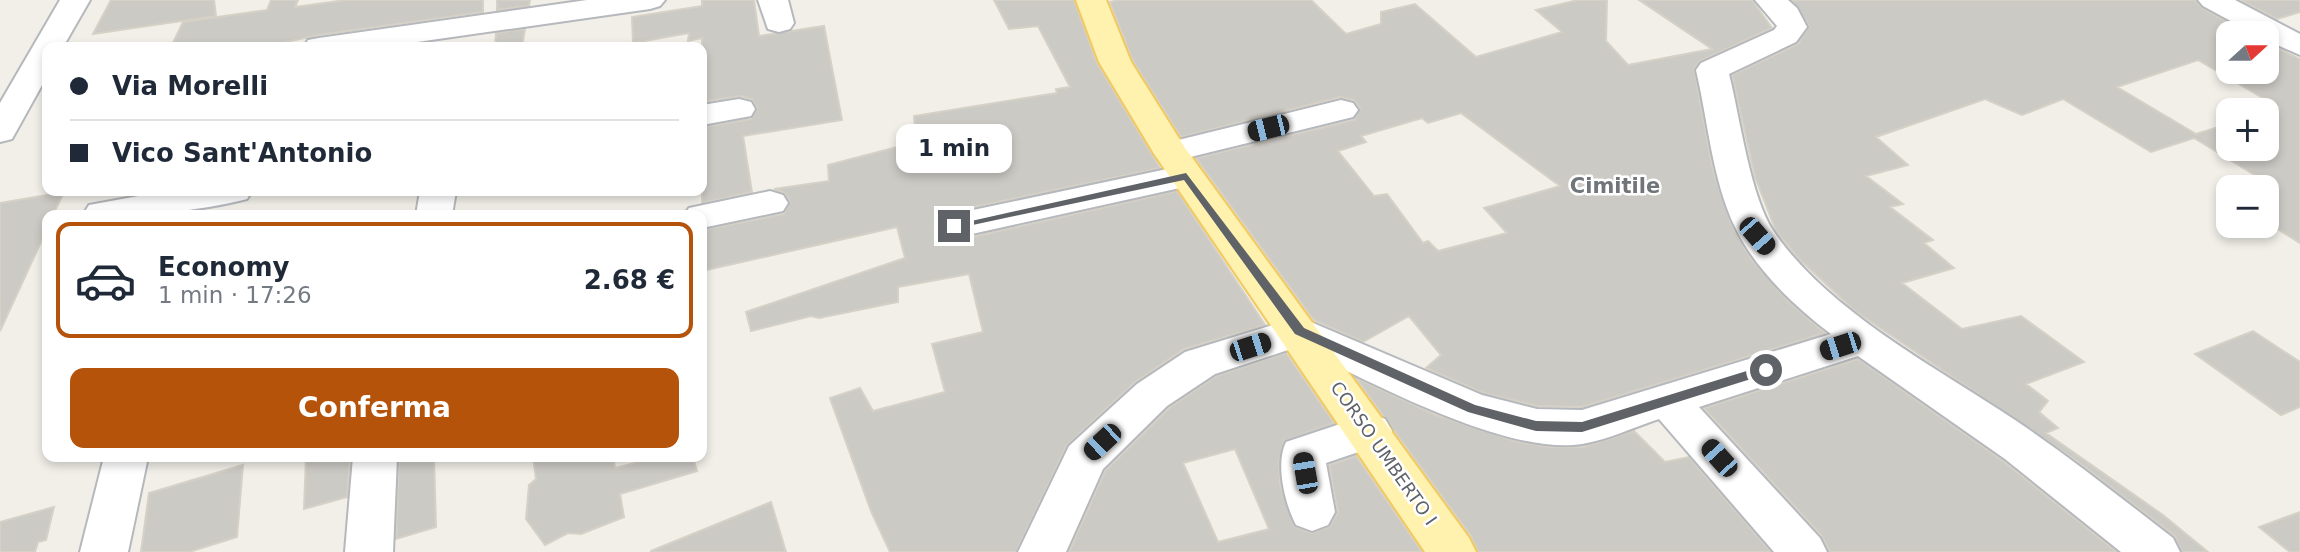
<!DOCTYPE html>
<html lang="it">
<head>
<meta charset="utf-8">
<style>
  body { margin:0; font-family:"DejaVu Sans",sans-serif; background:#f2f2f3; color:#1f2937; height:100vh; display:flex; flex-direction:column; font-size:26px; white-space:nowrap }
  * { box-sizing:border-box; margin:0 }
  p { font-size:23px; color:#747a83 }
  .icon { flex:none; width:38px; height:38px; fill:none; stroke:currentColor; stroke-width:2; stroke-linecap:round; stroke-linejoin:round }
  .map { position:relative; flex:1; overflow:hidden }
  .side { position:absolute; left:42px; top:210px; width:665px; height:252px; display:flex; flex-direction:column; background:#fff; border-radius:14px; box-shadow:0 4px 10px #0003 }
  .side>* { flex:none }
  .guide { position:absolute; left:42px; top:42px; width:665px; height:154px; border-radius:14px; box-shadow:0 4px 10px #0003; display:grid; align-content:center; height:154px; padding:0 28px; background:#fff }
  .needle { width:46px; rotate:69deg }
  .fabs { position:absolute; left:2216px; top:21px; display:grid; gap:14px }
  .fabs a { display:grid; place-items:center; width:63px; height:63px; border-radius:14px; background:#fff; box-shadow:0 4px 10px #0003; font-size:35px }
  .end { position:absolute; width:32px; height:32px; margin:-16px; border:9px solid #5f6368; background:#fff; box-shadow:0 0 0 4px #fff }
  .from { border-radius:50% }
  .bubble { position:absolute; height:49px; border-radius:14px; background:#fff; box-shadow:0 4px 10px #0003; font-size:23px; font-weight:800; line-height:49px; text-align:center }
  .car { position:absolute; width:21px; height:42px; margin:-21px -10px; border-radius:9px; box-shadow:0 0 5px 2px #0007; background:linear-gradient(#222 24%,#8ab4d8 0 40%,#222 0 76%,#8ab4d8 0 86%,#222 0) }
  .guide b { display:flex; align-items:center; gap:24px; height:66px; font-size:26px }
  .guide b+b { border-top:2px solid #e0e1e3 }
  .guide i { width:18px; height:18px; background:#1f2937 }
  ul { padding:12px 0 0; list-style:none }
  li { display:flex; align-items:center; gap:21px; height:116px; margin:0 14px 10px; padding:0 14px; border:4px solid transparent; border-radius:14px }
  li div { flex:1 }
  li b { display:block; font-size:26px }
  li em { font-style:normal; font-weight:800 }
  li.current { border-color:#b45309 }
  li>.icon { width:63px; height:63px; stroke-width:1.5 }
  .primary-button { display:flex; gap:14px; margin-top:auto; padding:14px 28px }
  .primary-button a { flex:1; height:80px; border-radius:14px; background:#b45309; color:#fff; font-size:28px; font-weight:800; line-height:80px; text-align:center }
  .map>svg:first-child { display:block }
  .building { fill:#cccac5; stroke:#d6d1c6; stroke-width:2; fill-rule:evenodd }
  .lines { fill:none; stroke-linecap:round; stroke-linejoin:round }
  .minor-casing { stroke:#b5b8bc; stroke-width:4 }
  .major-casing { stroke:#f2c960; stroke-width:4 }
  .minor { fill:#fff; fill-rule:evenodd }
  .major { fill:#fff2af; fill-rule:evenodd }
  .route { fill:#5f6368 }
  .labels { text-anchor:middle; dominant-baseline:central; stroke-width:5; stroke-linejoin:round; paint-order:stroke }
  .street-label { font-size:18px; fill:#5f6368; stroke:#fff }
  .quarter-label { font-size:21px; font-weight:bold; fill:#70757a; stroke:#fff }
</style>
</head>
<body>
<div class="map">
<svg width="2300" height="552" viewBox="0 0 2300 552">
  <rect width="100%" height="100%" fill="#f1efe8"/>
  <path class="building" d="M111,0h103l2,16 -123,18z
    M271,0h27l-3,7 51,-7h137v12l-164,23 -57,12h-91l12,-25 84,-12z
    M497,0h33l-1,6 -32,4z
    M702,0h52l5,36 65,-10 18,94 -99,16 9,56 -50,11v-76l49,-8 6,-11 -5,-9 -12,-3 -38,6v-64l-14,3 1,-8 -56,10 -1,-26 70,-11z
    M994,0h80l23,63 63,105 -220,46 -6,11 5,11 16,5 222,-50 88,134 -81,24 -49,33 -68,63 -51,107h-126l-19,-41 -41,-113 30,-10 13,23 72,-19 -13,-48 51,-12 -14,-58 -71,13v15l-79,16 -8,-2 -60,15 -5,-19 159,-54 -8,-31 -195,44v-41l82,-16 6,-12 -6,-10 -10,-3 55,-8 -1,-16 81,-21 -1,-3 8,-2 -2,-23 143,-23 -1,-4 14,-2 -32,-61 -29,3z
    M1118,0h193l35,34 35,-10v-12l34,-8 61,53 86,-25 -26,-22 42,-10h29l-1,41 22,24 84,-16 -73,-49h113l20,28 -72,33 -6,7 19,102 20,58 18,31 37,42 37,32 -243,74 -45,-1 -54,-13 -57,-25 15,-13 -32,-39 -46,26 -49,-22 -118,-162 158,-38 6,-12 -6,-8 -14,-3 -159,40 -48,-76 -23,-59zM1461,113l99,73 -76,22 23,25 -69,18 -10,-10 -5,2 -36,-49 -13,2 -36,-45 28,-9 -5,-6 61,-18 6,5z
    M1792,0h403l7,8 46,25h-20v39h38v-29l34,16v184l-34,-21v-40l-72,-44 -43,14 -88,-53 -41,16 -37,-16 -109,38 32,28 -42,11 37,28 -13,3 43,33 -9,3 30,25 -52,15 60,46 59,-13 63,46 -58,22 22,17 -9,11 19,16 -12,5 117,82 45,37h-26l-7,-16 -98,-75 -222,-150 -56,-52 -23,-28 -21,-54 -23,-102 66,-31 11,-18zM2198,60l80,47 -12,4v38h-38v-25l-32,10 -79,-47z
    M2241,0h59v12l-23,7z
    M525,29l-3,18h-27l1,-14z
    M64,192l-11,23h-6v14l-47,102v-128z
    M2253,331l47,31v45l-19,8 -86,-61z
    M1286,353l48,70 -50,18 -5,20 1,23 14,42 17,7 19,-7 8,-14 -9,-47 27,-9 66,96h-353l36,-81 64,-63 47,-32zM1235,449l34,80 -51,13 -35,-79z
    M1858,359l145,102 114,91h-287l-8,-16 -118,-128z
    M1356,378l80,37 79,26 35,6h33l51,-16 31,31 24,-5 82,95h-293l-7,-16z
    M306,457h44l-3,40 -43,12z
    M399,457h35l2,70 -40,12z
    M533,457h80l2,11 45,-11h33l4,14 -77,23 4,23 -43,17 -13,-1 -23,12 -19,-26 3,-34 7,-6z
    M243,465l-6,72 -48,15h-48l8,-59z
    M771,502l15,50h-135v-1z
    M54,507l-8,33 -8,2 -3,10h-35v-30z
    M2300,512v40h-10l-31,-25z"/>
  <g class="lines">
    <g class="minor-casing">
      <path id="minor" d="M60,0h30l-27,47h-16v29l-35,63 -12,3v-39z
        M587,0h78l-5,6 -10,3 -268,38h-78l4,-7 11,-2z
        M758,0h30l6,23 -4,6 -11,3 -11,-3z
        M1755,0h33l9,8 10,19 -11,15 -67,32c11,43 21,123 45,158 55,80 162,135 241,188 55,37 106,78 158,118l7,14h-59l-116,-93 -147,-103 -159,51 121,131 7,14h-53l-115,-133c-25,8 -51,21 -77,25 -77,12 -214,-64 -285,-97l-82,27 -48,32 -64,63 -37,83h-48l51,-106 68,-62 48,-32 114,-35 183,78 55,14 45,1 249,-76c-37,-28 -76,-65 -96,-107 -23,-48 -27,-106 -39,-157l5,-7 73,-33 3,-4z
        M2198,0h37l65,34v21l-34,-15v-7h-13l-50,-27z
        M739,99l12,3 4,7 -4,7 -49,9v-20z
        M1341,100l12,3 5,7 -5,7 -183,45 -12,-3 -5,-7 5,-7z
        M1186,165l12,3 6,8 -6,8 -244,54 -13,-3 -5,-9 5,-9 13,-3z
        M166,191h86l-5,8c-30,8 -140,26 -163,14l5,-8z
        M420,191h36l-4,24h-36z
        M770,191l13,4 5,8 -5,8 -81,17v-13h-18l5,-7z
        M1370,414l15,5 7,12 -7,12 -59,20 9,49 -7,13 -16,6 -16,-6c-11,-21 -21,-61 -10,-83z
        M104,457h44l-20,95h-48z
        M353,457h44l-4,95h-48z"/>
    </g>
    <g class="major-casing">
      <path id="major" d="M1076,0h30l25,62 54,86 284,390 7,14h-51l-272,-400 -54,-90z"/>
    </g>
    <use href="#minor" class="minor"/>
    <use href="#major" class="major"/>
  </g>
  <path class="route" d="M1186,173l118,155 171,77 61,16 46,1 184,-57 6,5 -2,3 -188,59 -46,-1 -68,-19 -173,-78 -111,-154 -230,49 -5,-3z"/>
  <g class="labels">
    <g class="street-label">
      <text transform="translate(1384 453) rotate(55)">CORSO UMBERTO I</text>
    </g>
    <g class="quarter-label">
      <text x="1615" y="186">Cimitile</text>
    </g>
  </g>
</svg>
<div class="fabs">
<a><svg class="needle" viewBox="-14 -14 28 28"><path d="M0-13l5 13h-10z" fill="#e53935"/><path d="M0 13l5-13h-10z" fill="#747a83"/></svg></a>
<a>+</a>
<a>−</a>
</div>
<i class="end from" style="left:1766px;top:370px"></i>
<i class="end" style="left:954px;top:226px"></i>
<div class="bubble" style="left:896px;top:124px;width:116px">1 min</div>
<i class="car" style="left:1268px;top:128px;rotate:256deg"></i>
<i class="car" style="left:1757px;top:236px;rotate:139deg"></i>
<i class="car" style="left:1840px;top:346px;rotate:252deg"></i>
<i class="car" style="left:1250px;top:347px;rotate:72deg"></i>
<i class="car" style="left:1102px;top:442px;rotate:227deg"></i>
<i class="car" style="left:1719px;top:458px;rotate:318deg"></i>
<i class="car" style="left:1305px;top:473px;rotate:350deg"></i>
<div class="guide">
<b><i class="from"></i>Via Morelli</b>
<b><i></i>Vico Sant'Antonio</b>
</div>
<section class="side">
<ul>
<li class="current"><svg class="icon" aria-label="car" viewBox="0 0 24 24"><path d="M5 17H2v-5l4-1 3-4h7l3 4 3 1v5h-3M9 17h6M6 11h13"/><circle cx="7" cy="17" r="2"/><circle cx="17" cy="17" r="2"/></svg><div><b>Economy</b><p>1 min · 17:26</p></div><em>2.68 €</em></li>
</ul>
<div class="primary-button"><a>Conferma</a></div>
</section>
</div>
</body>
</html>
